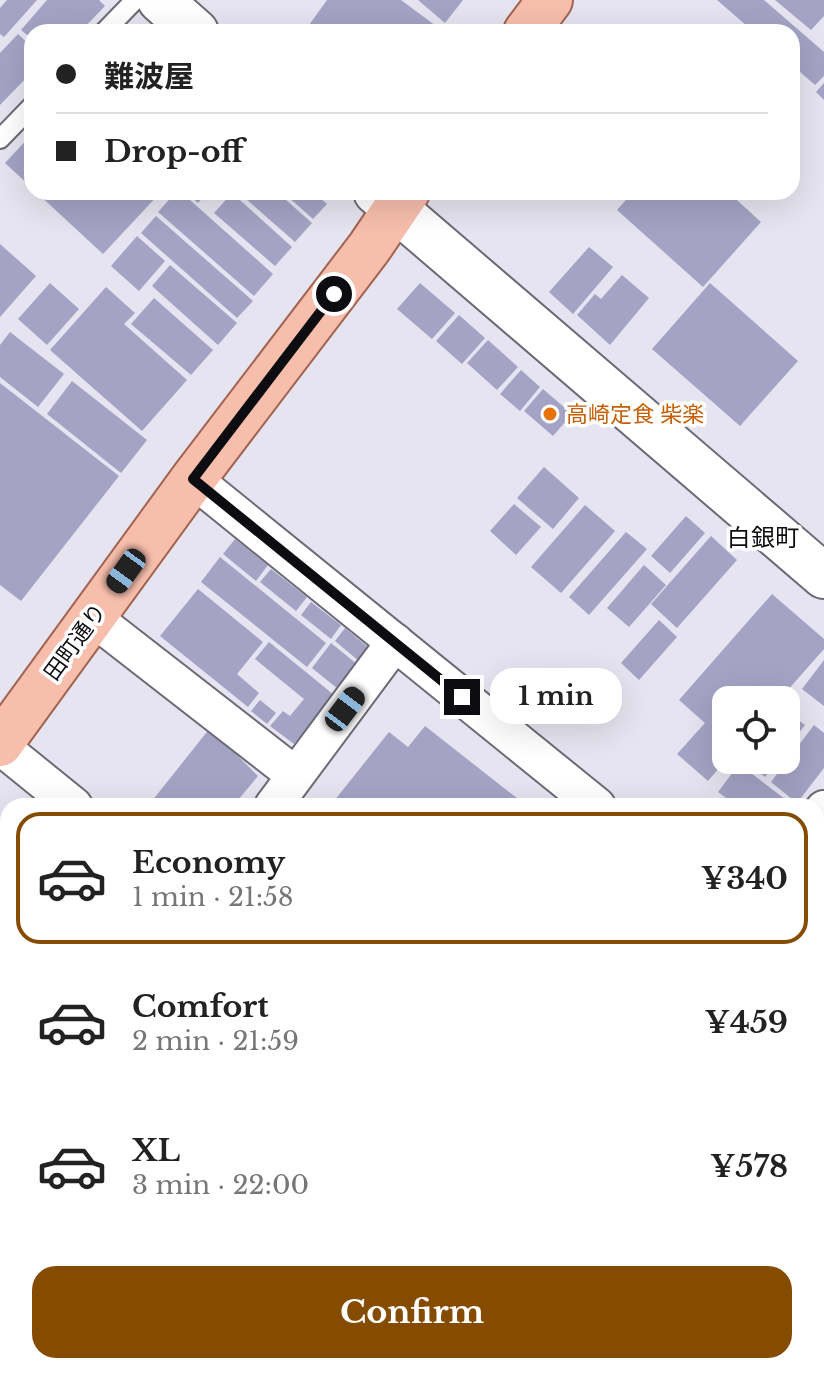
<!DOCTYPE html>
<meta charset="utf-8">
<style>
:root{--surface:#fff;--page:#f2f2f2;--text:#222;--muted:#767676;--line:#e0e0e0;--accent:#854c00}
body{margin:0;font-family:"Libre Baskerville","Noto Sans JP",serif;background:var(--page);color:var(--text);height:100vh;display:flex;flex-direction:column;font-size:30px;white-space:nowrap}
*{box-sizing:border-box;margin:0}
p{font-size:26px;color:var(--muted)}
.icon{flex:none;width:44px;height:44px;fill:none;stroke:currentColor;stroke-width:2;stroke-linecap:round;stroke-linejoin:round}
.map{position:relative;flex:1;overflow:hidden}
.side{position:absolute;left:0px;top:798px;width:824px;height:576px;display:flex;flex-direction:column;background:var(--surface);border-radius:24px 24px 0 0;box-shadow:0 8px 32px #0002}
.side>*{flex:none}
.hud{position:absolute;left:24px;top:24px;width:776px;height:176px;border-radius:24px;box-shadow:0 8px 32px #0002;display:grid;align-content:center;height:176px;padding:0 32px;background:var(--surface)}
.controls{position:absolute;left:712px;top:686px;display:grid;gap:16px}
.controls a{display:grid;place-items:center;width:88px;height:88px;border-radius:16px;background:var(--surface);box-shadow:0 8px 32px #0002;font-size:40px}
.end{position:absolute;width:36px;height:36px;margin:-18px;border:10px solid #0d0c10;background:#fff;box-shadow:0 0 0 4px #fff}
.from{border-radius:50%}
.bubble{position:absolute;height:56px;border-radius:24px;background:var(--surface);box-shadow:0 8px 32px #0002;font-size:26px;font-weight:700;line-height:56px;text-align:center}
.car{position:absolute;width:24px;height:48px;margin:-24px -12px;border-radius:10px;box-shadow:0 0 6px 2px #0007;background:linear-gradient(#222 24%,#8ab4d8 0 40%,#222 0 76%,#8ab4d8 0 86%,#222 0)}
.hud b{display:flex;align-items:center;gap:28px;height:76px;font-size:30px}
.hud b+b{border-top:2px solid var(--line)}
.hud i{width:20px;height:20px;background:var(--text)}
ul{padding:14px 0 0;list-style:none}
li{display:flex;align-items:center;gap:24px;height:132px;margin:0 16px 12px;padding:0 16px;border:4px solid transparent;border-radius:24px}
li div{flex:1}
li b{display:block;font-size:30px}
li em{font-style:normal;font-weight:700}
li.on{border-color:var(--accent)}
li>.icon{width:72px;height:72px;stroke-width:1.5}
.action{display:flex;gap:16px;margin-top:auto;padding:16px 32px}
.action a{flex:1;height:92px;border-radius:24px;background:var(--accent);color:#fff;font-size:32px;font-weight:700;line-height:92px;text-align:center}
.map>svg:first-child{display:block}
.building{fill:#a4a3c5}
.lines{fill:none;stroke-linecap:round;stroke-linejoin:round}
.service-casing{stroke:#6b6a75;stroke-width:22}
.minor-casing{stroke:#6b6a75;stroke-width:40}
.tertiary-casing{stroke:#6b6a75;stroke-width:48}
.primary-casing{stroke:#a16451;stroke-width:48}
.service{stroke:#fff;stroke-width:18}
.minor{stroke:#fff;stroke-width:36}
.tertiary{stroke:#fff;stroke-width:44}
.primary{stroke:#f7beac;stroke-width:44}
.route{stroke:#0d0c10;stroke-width:10}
.food-dot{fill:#e8710a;stroke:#fff;stroke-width:3}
.labels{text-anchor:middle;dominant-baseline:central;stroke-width:7;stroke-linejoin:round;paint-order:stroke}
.food-label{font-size:22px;fill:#c56008;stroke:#fff;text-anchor:start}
.street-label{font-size:22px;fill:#0d0c10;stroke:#fff}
.neighbourhood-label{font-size:24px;fill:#0d0c10;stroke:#fff}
</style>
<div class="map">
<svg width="824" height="1374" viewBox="0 0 824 1374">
<rect width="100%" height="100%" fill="#e5e4f0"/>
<g class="building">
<path d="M7 0H37L4 37 0 34V8Z"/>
<path d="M47 0H99L105 6 80 32H32V39L21 30Z"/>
<path d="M327 0H401L444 32H304Z"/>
<path d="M418 0H463L445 23Z"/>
<path d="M717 0H764L824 52V76L815 85 792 65V32H754Z"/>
<path d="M775 0H824V16L811 30Z"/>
<path d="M18 34 32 47V72L0 105V53Z"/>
<path d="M824 83V100L816 92Z"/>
<path d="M32 134V188L5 163Z"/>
<path d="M36 192H161L103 254Z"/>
<path d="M176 192H181L273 274 254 296 158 212Z"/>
<path d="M186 192H208L198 203Z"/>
<path d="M238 192H277L312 223 295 242Z"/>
<path d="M289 192H313L327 204 313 219 286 195Z"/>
<path d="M633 192H728L761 222 703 287 617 210Z"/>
<path d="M232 193 292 247 275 266 214 213Z"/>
<path d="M156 216 253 301 237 318 141 233Z"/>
<path d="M137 236 165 261 139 291 111 266Z"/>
<path d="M0 244 36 276 0 317Z"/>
<path d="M589 247 613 267 573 314 549 292Z"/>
<path d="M170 265 237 323 218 345 152 286Z"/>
<path d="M622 275 649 298 610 345 577 315 595 294 601 299Z"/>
<path d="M50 283 79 309 47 345 18 319Z"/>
<path d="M420 283 455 313 432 339 397 309Z"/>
<path d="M710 283 798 361 740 426 652 349Z"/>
<path d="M106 287 135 313 124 324 187 380 142 431 50 350Z"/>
<path d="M154 298 213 350 191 375 131 324Z"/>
<path d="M459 315 485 338 462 364 436 341Z"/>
<path d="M10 332 64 374 38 407 0 377V345Z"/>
<path d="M488 340 518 367 497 390 467 363Z"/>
<path d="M521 370 540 387 520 411 500 394Z"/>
<path d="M72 381 147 440 121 473 47 414Z"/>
<path d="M0 383 119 476 21 601 0 585Z"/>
<path d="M543 389 572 414 553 436 524 411Z"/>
<path d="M544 467 579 498 553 529 517 498Z"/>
<path d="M514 504 541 527 516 555 490 531Z"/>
<path d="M585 505 615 531 561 593 531 567Z"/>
<path d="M686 516 705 533 670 573 651 556Z"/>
<path d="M626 532 647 549 589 615 569 597Z"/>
<path d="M711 536 737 560 677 628 651 604Z"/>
<path d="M235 539 268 565 256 581 223 554Z"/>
<path d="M220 557 326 643 307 667 201 582Z"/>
<path d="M644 565 666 585 629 627 607 608Z"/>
<path d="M271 569 307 597 296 611 260 582Z"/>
<path d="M198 589 263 642 237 674 259 693 248 707 160 636Z"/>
<path d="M772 594 824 639V649L779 700H726V760L708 781 677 754 705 723 679 700Z"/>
<path d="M311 602 341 625 331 639 301 615Z"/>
<path d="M659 620 677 637 639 680 621 663Z"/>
<path d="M345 628 370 649 360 662 335 641Z"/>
<path d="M269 642 334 695 294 744 270 726 283 711 290 716 304 699 255 659Z"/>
<path d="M331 643 358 665 338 689 312 668Z"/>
<path d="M824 660V706L802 689Z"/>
<path d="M260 700 276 713 267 724 251 711Z"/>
<path d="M786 711 805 725 786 750Z"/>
<path d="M814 725 824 733V768L797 803 771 782Z"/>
<path d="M425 726 527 806H330L389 732 408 747Z"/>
<path d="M210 728 258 776 233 806H148Z"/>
<path d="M742 760H778L765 777Z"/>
<path d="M739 764 794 806H737L718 792Z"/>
<path d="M824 852V892L816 885V861Z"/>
<path d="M816 895 824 902V911L816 921Z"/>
<path d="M0 915 8 922V953L0 947Z"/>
<path d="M824 926V953L816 946V935Z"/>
<path d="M0 956 8 962V1051L0 1044Z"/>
<path d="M816 1015 824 1021V1029L816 1040Z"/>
<path d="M0 1053 8 1059V1091L0 1084Z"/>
<path d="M816 1076 824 1082V1123L816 1134Z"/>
<path d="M816 1168 824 1175V1190L816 1199Z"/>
<path d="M824 1204V1229L816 1222V1213Z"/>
<path d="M8 1233V1261L0 1272V1243Z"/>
<path d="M816 1254 824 1262V1294L816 1301Z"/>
<path d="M8 1273V1318L0 1312V1284Z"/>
<path d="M824 1305V1333L816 1324V1312Z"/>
<path d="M8 1329V1366H34L27 1374H4L0 1371V1338Z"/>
<path d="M65 1366H165L175 1374H58Z"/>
<path d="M445 1366H505L515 1374H439Z"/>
<path d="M714 1366H747L755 1374H714L710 1370Z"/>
</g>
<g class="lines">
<defs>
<g id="service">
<path d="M104 32 135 0"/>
<path d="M0 139 32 106"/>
<path d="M816 1059 824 1047"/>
<path d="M816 1151 824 1158"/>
</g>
<g id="minor">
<path d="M193 479 597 806"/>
<path d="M92 617 295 775"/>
<path d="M0 746 74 806"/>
<path d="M273 806 395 642"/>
<path d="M816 819 824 809"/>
<path d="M816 983 824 990"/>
<path d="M406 1374 411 1366"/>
<path d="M812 1374 824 1363"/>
</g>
<g id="tertiary">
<path d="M160 0 196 32"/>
<path d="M376 192 824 576"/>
<path d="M0 1160 8 1167"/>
<path d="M244 1366 254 1374"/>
</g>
<g id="primary">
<path d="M526 32 550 0"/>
<path d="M0 744 193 479 369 248 407 192"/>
</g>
</defs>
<use href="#service" class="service-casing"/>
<use href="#minor" class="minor-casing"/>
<use href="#tertiary" class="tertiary-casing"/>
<use href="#primary" class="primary-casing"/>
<use href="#service" class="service"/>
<use href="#minor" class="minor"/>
<use href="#tertiary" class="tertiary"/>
<use href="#primary" class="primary"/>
</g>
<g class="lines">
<path class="route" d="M334 294 193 479 462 697"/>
</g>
<circle class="food-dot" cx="550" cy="414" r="8"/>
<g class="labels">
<g class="food-label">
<text x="566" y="414">高崎定食 柴楽</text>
</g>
<g class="street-label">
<text transform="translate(75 642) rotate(-54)">田町通り</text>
</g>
<g class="neighbourhood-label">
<text x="763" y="537">白銀町</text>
</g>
</g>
</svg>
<div class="controls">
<a><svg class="icon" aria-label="locate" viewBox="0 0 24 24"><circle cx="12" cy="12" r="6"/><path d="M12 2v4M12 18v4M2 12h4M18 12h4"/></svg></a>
</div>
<i class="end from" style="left:334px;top:294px"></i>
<i class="end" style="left:462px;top:697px"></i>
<div class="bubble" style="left:490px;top:668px;width:132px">1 min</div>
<i class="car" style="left:126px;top:571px;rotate:216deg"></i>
<i class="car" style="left:345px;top:709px;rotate:37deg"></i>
<div class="hud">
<b><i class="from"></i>難波屋</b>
<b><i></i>Drop-off</b>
</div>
<section class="side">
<ul>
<li class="on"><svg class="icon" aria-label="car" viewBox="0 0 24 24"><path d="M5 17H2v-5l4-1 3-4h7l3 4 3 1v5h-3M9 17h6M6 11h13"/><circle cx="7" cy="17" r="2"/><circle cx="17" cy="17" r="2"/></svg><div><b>Economy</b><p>1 min · 21:58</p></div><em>¥340</em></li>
<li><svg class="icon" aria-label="car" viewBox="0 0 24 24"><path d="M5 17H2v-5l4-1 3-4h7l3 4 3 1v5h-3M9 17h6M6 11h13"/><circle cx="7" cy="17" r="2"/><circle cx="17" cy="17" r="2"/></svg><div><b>Comfort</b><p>2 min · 21:59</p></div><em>¥459</em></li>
<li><svg class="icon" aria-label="car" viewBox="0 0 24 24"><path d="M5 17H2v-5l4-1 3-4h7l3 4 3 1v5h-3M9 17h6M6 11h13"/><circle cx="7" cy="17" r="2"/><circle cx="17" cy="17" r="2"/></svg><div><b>XL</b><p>3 min · 22:00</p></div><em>¥578</em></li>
</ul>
<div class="action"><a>Confirm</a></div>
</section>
</div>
